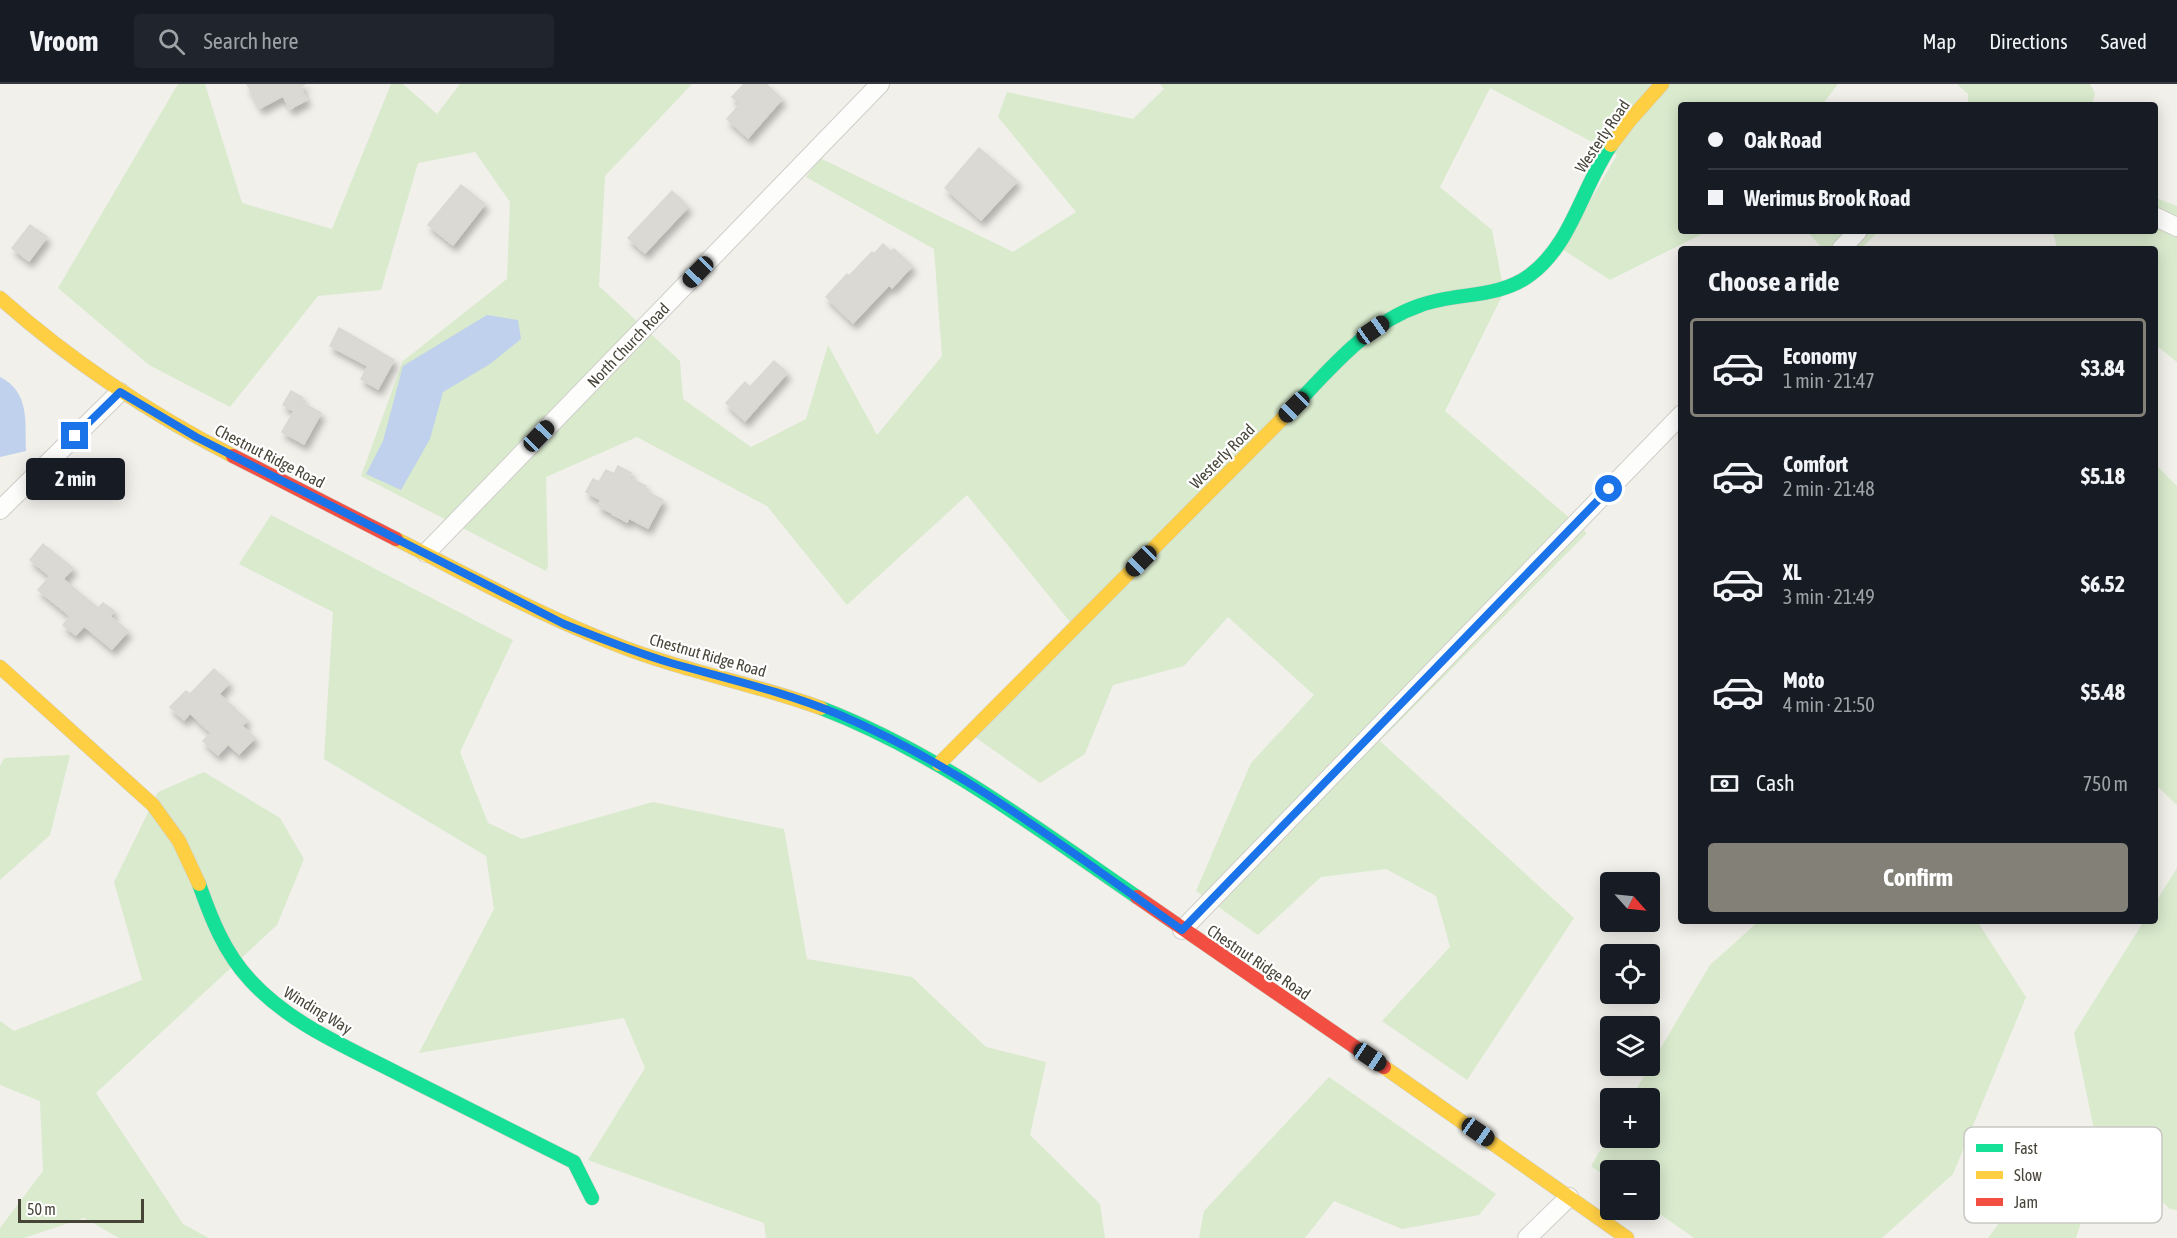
<!DOCTYPE html>
<meta charset="utf-8">
<style>
:root{--surface:#171b24;--page:#20242c;--text:#f1f3f6;--muted:#9ea1a6;--line:#363941;--accent:#828077}
body{margin:0;font-family:"Asap Condensed",sans-serif;background:var(--page);color:var(--text);height:100vh;display:flex;flex-direction:column;font-size:22px;white-space:nowrap}
*{box-sizing:border-box;margin:0}
p{font-size:20px;color:var(--muted)}
.icon{flex:none;width:33px;height:33px;fill:none;stroke:currentColor;stroke-width:2;stroke-linecap:round;stroke-linejoin:round}
.map{position:relative;flex:1;overflow:hidden}
.side{position:absolute;left:1678px;top:162px;width:480px;height:678px;display:flex;flex-direction:column;background:var(--surface);border-radius:6px;box-shadow:0 3px 15px #0003}
.side>*{flex:none}
.banner{position:absolute;left:1678px;top:18px;width:480px;height:132px;border-radius:6px;box-shadow:0 3px 15px #0003;display:grid;align-content:center;height:132px;padding:0 30px;background:var(--surface)}
.needle{width:39px;rotate:117deg}
.tools{position:absolute;left:1600px;top:788px;display:grid;gap:12px}
.tools a{display:grid;place-items:center;width:60px;height:60px;border-radius:6px;background:var(--surface);box-shadow:0 3px 15px #0003;font-size:30px}
.scale{position:absolute;left:18px;bottom:15px;width:126px;box-sizing:border-box;padding-left:6px;border:3px solid #474438;border-top:0;font-size:16px;line-height:21px;white-space:nowrap;color:#474438;-webkit-text-stroke:4px #fff;paint-order:stroke}
.end{position:absolute;width:27px;height:27px;margin:-14px;border:8px solid #1a73e8;background:#fff;box-shadow:0 0 0 3px #fff}
.from{border-radius:50%}
.bubble{position:absolute;height:42px;border-radius:6px;background:var(--surface);box-shadow:0 3px 15px #0003;font-size:20px;font-weight:700;line-height:42px;text-align:center}
.car{position:absolute;width:18px;height:36px;margin:-18px -9px;border-radius:8px;box-shadow:0 0 4px 2px #0007;background:linear-gradient(#222 24%,#8ab4d8 0 40%,#222 0 76%,#8ab4d8 0 86%,#222 0)}
.banner b{display:flex;align-items:center;gap:21px;height:57px;font-size:22px}
.banner b+b{border-top:2px solid var(--line)}
.banner i{width:15px;height:15px;background:var(--text)}
ul{padding:0;list-style:none}
li{display:flex;align-items:center;gap:18px;height:99px;margin:0 12px 9px;padding:0 18px;border:3px solid transparent;border-radius:6px}
li div{flex:1}
li b{display:block;font-size:22px}
li em{font-style:normal;font-weight:700}
li.on{border-color:var(--accent)}
li>.icon{width:54px;height:54px;stroke-width:1.5}
h2{padding:0 30px;font-size:27px;line-height:72px}
.pay{display:flex;align-items:center;gap:15px;height:66px;padding:0 30px;font-size:22px}
.pay p{margin-inline-start:auto}
.primary-button{display:flex;gap:12px;margin-top:auto;padding:12px 30px}
.primary-button a{flex:1;height:69px;border-radius:6px;background:var(--accent);color:#fff;font-size:24px;font-weight:700;line-height:69px;text-align:center}
header{display:flex;align-items:center;gap:36px;box-sizing:border-box;height:84px;padding:0 30px;background:var(--surface);border-bottom:2px solid var(--line)}
header strong{font-size:28px}
nav{display:flex;gap:33px;margin-inline-start:auto;font-size:21px}
.search{width:420px;height:54px;background:var(--page);display:flex;align-items:center;gap:15px;box-sizing:border-box;padding:0 21px;border-radius:6px;color:var(--muted);font-size:22px}
.map>svg:first-child{display:block}
.green{fill:#d9eacd}
.water{fill:#bfd1ec}
.building{fill:#dbd9d4;stroke:#d9d8d1;stroke-width:1.5;filter:url(#shadow)}
.lines{fill:none;stroke-linecap:round;stroke-linejoin:round}
.street-casing{stroke:#cfcec9;stroke-width:20}
.fast-casing{stroke:#d0cec3;stroke-width:15}
.slow-casing{stroke:#d0cec3;stroke-width:15}
.jam-casing{stroke:#d0cec3;stroke-width:15}
.street{stroke:#fdfdfc;stroke-width:18}
.fast{stroke:#16e098;stroke-width:14}
.slow{stroke:#ffcf43;stroke-width:14}
.jam{stroke:#f24e42;stroke-width:14}
.route{stroke:#1a73e8;stroke-width:8}
.labels{text-anchor:middle;dominant-baseline:central;stroke-width:4.5;stroke-linejoin:round;paint-order:stroke}
.street-label{font-size:16px;fill:#474438;stroke:#fff}
.key{fill:#fff;stroke:#c8c7c3;stroke-width:1.5}
.key-label{font-size:16px;fill:#474438}
</style>
<header>
<strong>Vroom</strong>
<div class="search"><svg class="icon" aria-label="search" viewBox="0 0 24 24"><circle cx="10" cy="10" r="6"/><path d="M15 15l6 6"/></svg>Search here</div>
<nav><a>Map</a><a>Directions</a><a>Saved</a></nav>
</header>
<div class="map">
<svg width="2177" height="1154" viewBox="0 0 2177 1154">
<defs>
<filter id="shadow"><feDropShadow dx="3.5" dy="6" stdDeviation="3" flood-color="#0004"/></filter>
</defs>
<rect width="100%" height="100%" fill="#f1f0eb"/>
<g class="green">
<path d="M178 0H205L242 119 332 145 391 0H403L437 30 460 0H692L605 92 599 202 680 277 683 315 751 363 806 335 828 261 877 351 942 272 934 165 806 93 820 74 1013 168 1076 128 998 33 1007 8 1133 35 1164 5 1160 0H1838L1822 21H1682V147H1708L1610 196 1562 165 1617 71 1490 4 1440 103 1492 146 1504 208 1445 327 1587 449 1380 657 1574 834 1467 996 1382 937 1450 863 1436 812 1386 785 1321 793 1258 851 1196 807 1251 679 1314 611 1228 533 1184 582 1113 601 1085 670 1040 699 975 653 1075 544 967 411 847 521 767 422 637 353 546 393 548 482 546 487 361 392 403 277 507 195 510 118 475 68 418 79 381 206 318 212 230 323 149 281 58 204Z"/>
<path d="M1957 0H2090L2095 9 2092 21H1968V10Z"/>
<path d="M2156 114 2177 122V278L2156 261V165H2057L2053 147H2156Z"/>
<path d="M1807 147H1878L1861 165H1823Z"/>
<path d="M2156 381 2177 402V721L2156 701Z"/>
<path d="M271 431 513 556 460 668 488 739 522 755 653 718 784 745 807 875 912 893 986 963 1046 978 1030 1051 1100 1120 1105 1154H766L764 1139 588 1076 645 984 624 934 419 969 494 825 486 772 324 675 333 528 239 480Z"/>
<path d="M70 671 50 751 0 796V682L4 674Z"/>
<path d="M204 688 280 734 304 775 277 841 96 1009 183 1140 209 1154H119L84 1134 24 1154H0V1144L43 1087 40 1017 0 1001V937L14 947 142 896 114 798 158 708Z"/>
<path d="M2177 784V1126L2170 1125 2096 1055 2074 949 2144 837H2156V818Z"/>
<path d="M1759 837H1977L2026 913 1953 1090 1882 1154H1694L1650 1123V1086H1611V1096L1591 1082 1611 1048V1053H1650V1014H1631L1710 881Z"/>
<path d="M1329 993 1496 1110 1479 1131 1402 1145 1334 1117 1305 1154H1199L1204 1127Z"/>
<path d="M2013 1120 2083 1132 2076 1154H1988Z"/>
</g>
<g class="water">
<path d="M487 231 518 236 521 255 490 280 443 308 430 355 401 406 366 390 383 357 403 282Z"/>
<path d="M0 293C30 308 25 338 26 367L0 373Z"/>
</g>
<g class="building">
<path d="M247 0H305L300 3 307 16 290 25 283 12 260 24Z"/>
<path d="M744 0H766L782 15 748 54 727 35 740 20 732 13Z"/>
<path d="M979 64 1017 97 981 136 945 104Z"/>
<path d="M461 101 485 120 453 161 428 141Z"/>
<path d="M672 107 688 123 645 169 628 154Z"/>
<path d="M30 141 47 153 29 177 12 164Z"/>
<path d="M883 160 891 168 894 165 912 182 892 204 889 201 853 239 826 213 847 190 849 192 872 168 874 170Z"/>
<path d="M339 244 394 276 378 305 361 295 368 282 330 262Z"/>
<path d="M774 277 787 289 745 337 726 319 745 298 750 303Z"/>
<path d="M291 307 303 314 301 318 321 329 304 360 282 348 294 327 283 321Z"/>
<path d="M618 382 631 389 629 394 646 402 644 406 663 416 648 444 629 434 627 438 612 430V429L598 422 601 416 586 408 593 395 599 398 606 386 614 390Z"/>
<path d="M43 460 73 484 63 495 98 524 103 519 114 527 110 532 128 547 112 565 84 542 76 551 63 541 70 532 38 506 50 492 30 476Z"/>
<path d="M214 585 229 599 219 610 247 636 242 642 255 654 239 670 228 660 218 671 203 657 211 649 190 629 184 636 170 623 186 607 190 610Z"/>
</g>
<g class="lines">
<defs>
<g id="street">
<path d="M2156 133 2177 143"/>
<path d="M1841 165 1858 147"/>
<path d="M0 426 120 308"/>
<path d="M426 469 880 0"/>
<path d="M1182 846 1682 330"/>
<path d="M1527 1154 1569 1113"/>
</g>
<g id="fast">
<path d="M1285 332C1325 291 1364 240 1421 221 1456 208 1498 215 1530 191 1572 160 1582 103 1611 61"/>
<path d="M821 624C936 668 1035 743 1137 813"/>
<path d="M199 800C211 834 224 868 250 896 290 940 347 963 399 990 457 1019 516 1049 574 1078L592 1114"/>
</g>
<g id="slow">
<path d="M1611 61 1630 36 1662 0"/>
<path d="M0 214C71 277 149 329 233 372"/>
<path d="M396 455C468 491 539 531 615 560 682 587 753 599 821 624"/>
<path d="M0 583 153 721 179 757 199 800"/>
<path d="M939 680 1285 332"/>
<path d="M1384 983 1627 1154"/>
</g>
<g id="jam">
<path d="M233 372 396 455"/>
<path d="M1137 813 1384 983"/>
</g>
</defs>
<use href="#street" class="street-casing"/>
<use href="#fast" class="fast-casing"/>
<use href="#slow" class="slow-casing"/>
<use href="#jam" class="jam-casing"/>
<use href="#street" class="street"/>
<use href="#fast" class="fast"/>
<use href="#slow" class="slow"/>
<use href="#jam" class="jam"/>
</g>
<g class="lines">
<path class="route" d="M75 352 120 308 196 353 564 540C599 554 634 568 671 579 728 595 785 608 840 631 964 684 1072 769 1182 846L1609 405"/>
</g>
<g class="labels">
<g class="street-label">
<text transform="translate(1602 52) rotate(-56)">Westerly Road</text>
<text transform="translate(628 261) rotate(-46)">North Church Road</text>
<text transform="translate(270 372) rotate(27)">Chestnut Ridge Road</text>
<text transform="translate(1222 372) rotate(-45)">Westerly Road</text>
<text transform="translate(708 571) rotate(16)">Chestnut Ridge Road</text>
<text transform="translate(1259 878) rotate(34)">Chestnut Ridge Road</text>
<text transform="translate(318 926) rotate(31)">Winding Way</text>
</g>
</g>
<rect x="1964" y="1043" width="198" height="96" rx="9" class="key"/>
<rect x="1976" y="1060" width="27" height="8" fill="#16e098"/>
<rect x="1976" y="1087" width="27" height="8" fill="#ffcf43"/>
<rect x="1976" y="1114" width="27" height="8" fill="#f24e42"/>
<g class="key-label">
<text x="2014" y="1070">Fast</text>
<text x="2014" y="1097">Slow</text>
<text x="2014" y="1124">Jam</text>
</g>
</svg>
<div class="tools">
<a><svg class="needle" viewBox="-14 -14 28 28"><path d="M0-13l5 13h-10z" fill="#e53935"/><path d="M0 13l5-13h-10z" fill="#9ea1a6"/></svg></a>
<a><svg class="icon" aria-label="locate" viewBox="0 0 24 24"><circle cx="12" cy="12" r="6"/><path d="M12 2v4M12 18v4M2 12h4M18 12h4"/></svg></a>
<a><svg class="icon" aria-label="layers" viewBox="0 0 24 24"><path d="M12 4l9 5-9 5-9-5zM3 14l9 5 9-5"/></svg></a>
<a>+</a>
<a>−</a>
</div>
<div class="scale">50 m</div>
<i class="end from" style="left:1609px;top:405px"></i>
<i class="end" style="left:75px;top:352px"></i>
<div class="bubble" style="left:26px;top:374px;width:99px">2 min</div>
<i class="car" style="left:698px;top:188px;rotate:224deg"></i>
<i class="car" style="left:1373px;top:246px;rotate:55deg"></i>
<i class="car" style="left:1294px;top:323px;rotate:225deg"></i>
<i class="car" style="left:539px;top:352px;rotate:44deg"></i>
<i class="car" style="left:1141px;top:477px;rotate:225deg"></i>
<i class="car" style="left:1370px;top:973px;rotate:124deg"></i>
<i class="car" style="left:1478px;top:1048px;rotate:125deg"></i>
<div class="banner">
<b><i class="from"></i>Oak Road</b>
<b><i></i>Werimus Brook Road</b>
</div>
<section class="side">
<h2>Choose a ride</h2>
<ul>
<li class="on"><svg class="icon" aria-label="car" viewBox="0 0 24 24"><path d="M5 17H2v-5l4-1 3-4h7l3 4 3 1v5h-3M9 17h6M6 11h13"/><circle cx="7" cy="17" r="2"/><circle cx="17" cy="17" r="2"/></svg><div><b>Economy</b><p>1 min · 21:47</p></div><em>$3.84</em></li>
<li><svg class="icon" aria-label="car" viewBox="0 0 24 24"><path d="M5 17H2v-5l4-1 3-4h7l3 4 3 1v5h-3M9 17h6M6 11h13"/><circle cx="7" cy="17" r="2"/><circle cx="17" cy="17" r="2"/></svg><div><b>Comfort</b><p>2 min · 21:48</p></div><em>$5.18</em></li>
<li><svg class="icon" aria-label="car" viewBox="0 0 24 24"><path d="M5 17H2v-5l4-1 3-4h7l3 4 3 1v5h-3M9 17h6M6 11h13"/><circle cx="7" cy="17" r="2"/><circle cx="17" cy="17" r="2"/></svg><div><b>XL</b><p>3 min · 21:49</p></div><em>$6.52</em></li>
<li><svg class="icon" aria-label="car" viewBox="0 0 24 24"><path d="M5 17H2v-5l4-1 3-4h7l3 4 3 1v5h-3M9 17h6M6 11h13"/><circle cx="7" cy="17" r="2"/><circle cx="17" cy="17" r="2"/></svg><div><b>Moto</b><p>4 min · 21:50</p></div><em>$5.48</em></li>
</ul>
<div class="pay"><svg class="icon" aria-label="cash" viewBox="0 0 24 24"><path d="M3 7h18v10H3z"/><circle cx="12" cy="12" r="2"/></svg>Cash<p>750 m</p></div>
<div class="primary-button"><a>Confirm</a></div>
</section>
</div>
